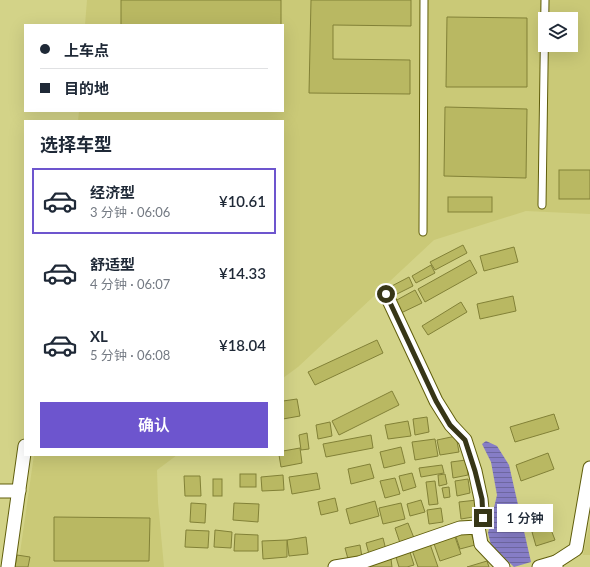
<!DOCTYPE html>
<html lang="zh">
<meta charset="utf-8">
<style>
:root{--surface:#fff;--page:#f2f2f3;--text:#1f2937;--muted:#747a83;--line:#e0e1e3;--accent:#6d55ce}
body{margin:0;font-family:Lato,"Noto Sans SC",sans-serif;background:var(--page);color:var(--text);height:100vh;display:flex;flex-direction:column;font-size:15px;white-space:nowrap}
*{box-sizing:border-box;margin:0}
p{font-size:13px;color:var(--muted)}
.icon{flex:none;width:22px;height:22px;fill:none;stroke:currentColor;stroke-width:2;stroke-linecap:round;stroke-linejoin:round}
.map{position:relative;flex:1;overflow:hidden}
.sheet{position:absolute;left:24px;top:120px;width:260px;height:336px;display:flex;flex-direction:column;background:var(--surface);border-radius:0px;box-shadow:0 4px 16px #0002}
.sheet>*{flex:none}
.guide{position:absolute;left:24px;top:24px;width:260px;height:88px;border-radius:0px;box-shadow:0 4px 16px #0002;display:grid;align-content:center;height:88px;padding:0 16px;background:var(--surface)}
.controls{position:absolute;left:538px;top:12px;display:grid;gap:8px}
.controls a{display:grid;place-items:center;width:40px;height:40px;border-radius:0px;background:var(--surface);box-shadow:0 4px 16px #0002;font-size:20px}
.end{position:absolute;width:18px;height:18px;margin:-9px;border:5px solid #373617;background:#fff;box-shadow:0 0 0 2px #fff}
.from{border-radius:50%}
.bubble{position:absolute;height:28px;border-radius:0px;background:var(--surface);box-shadow:0 4px 16px #0002;font-size:13px;font-weight:600;line-height:28px;text-align:center}
.guide b{display:flex;align-items:center;gap:14px;height:38px;font-size:15px}
.guide b+b{border-top:1px solid var(--line)}
.guide i{width:10px;height:10px;background:var(--text)}
ul{padding:0;list-style:none}
li{display:flex;align-items:center;gap:12px;height:66px;margin:0 8px 6px;padding:0 8px;border:2px solid transparent;border-radius:0px}
li div{flex:1}
li b{display:block;font-size:15px}
li em{font-style:normal;font-weight:600}
li.selected{border-color:var(--accent)}
li>.icon{width:36px;height:36px;stroke-width:1.5}
h2{padding:0 16px;font-size:18px;line-height:48px}
.primary-button{display:flex;gap:8px;margin-top:auto;padding:8px 16px}
.primary-button a{flex:1;height:46px;border-radius:0px;background:var(--accent);color:#fff;font-size:16px;font-weight:600;line-height:46px;text-align:center}
.map>svg:first-child{display:block}
.built{fill:#cac977;fill-rule:evenodd}
.water{fill:url(#water-rules)}
.building{fill:#b9b862;stroke:#828137}
.lines{fill:none;stroke-linecap:round;stroke-linejoin:round}
.lane-casing{stroke:#605e0c;stroke-width:9}
.street-casing{stroke:#605e0c;stroke-width:15}
.lane{stroke:#fff;stroke-width:7}
.street{stroke:#fff;stroke-width:13}
.route{stroke:#373617;stroke-width:5}
</style>
<div class="map">
<svg width="590" height="567" viewBox="0 0 590 567">
<defs>
<pattern id="water-rules" width="6" height="5" patternUnits="userSpaceOnUse"><rect width="6" height="5" fill="#867dc6"/><path d="M0 2.5h6" fill="none" stroke="#6e67a0"/></pattern>
</defs>
<rect width="100%" height="100%" fill="#d3d388"/>
<g class="built">
<path d="M87 0H590V214L526 211 434 240 298 367 283 378V121H78L79 111H283V25H85ZM545 19H571V45H545Z"/>
<path d="M34 455H177L157 470 158 502 164 567H18Z"/>
<path d="M590 522V555H583Z"/>
</g>
<path class="water" d="M486 441 497 446 509 465 531 562 514 567 491 545 488 533 497 495 491 462 482 444Z"/>
<g class="building">
<rect x="121" y="0" width="160" height="25"/>
<path d="M311 0H411V26L333 25V59L410 60V94L309 93Z"/>
<path d="M447 17 527 18V87H446Z"/>
<path d="M445 107 527 109 526 178 444 176Z"/>
<rect x="559" y="170" width="31" height="29"/>
<rect x="448" y="197" width="44" height="15"/>
<path d="M463 245 467 253 435 270 430 262Z"/>
<path d="M514 247 518 262 484 271 480 256Z"/>
<path d="M470 260 477 273 425 302 418 289Z"/>
<path d="M431 265 435 273 416 283 412 276Z"/>
<path d="M409 277 413 286 393 296 388 288Z"/>
<path d="M415 290 422 303 401 313 395 301Z"/>
<path d="M513 296 516 311 480 319 477 304Z"/>
<path d="M461 302 467 312 428 335 422 326Z"/>
<path d="M377 340 383 353 315 385 308 372Z"/>
<path d="M392 391 399 405 339 435 332 421Z"/>
<path d="M297 399 300 416 283 419V401Z"/>
<path d="M554 414 559 429 515 442 510 427Z"/>
<path d="M427 417 429 432 415 435 413 419Z"/>
<path d="M408 421 411 436 388 439 385 425Z"/>
<path d="M330 422 332 436 318 439 316 425Z"/>
<path d="M307 433 309 449 301 450 299 435Z"/>
<path d="M371 435 373 448 326 457 323 444Z"/>
<path d="M456 436 459 452 440 455 437 440Z"/>
<path d="M435 439 438 456 415 460 412 442Z"/>
<path d="M401 447 405 463 384 468 380 452Z"/>
<path d="M300 448 302 463 281 467 279 455H283V451Z"/>
<path d="M548 453 554 469 521 481 516 465Z"/>
<path d="M466 460 468 475 453 478 451 462Z"/>
<path d="M370 464 374 478 351 484 348 469Z"/>
<path d="M442 465 444 473 421 477 419 468Z"/>
<path d="M317 473 320 489 292 494 289 477Z"/>
<path d="M412 473 416 487 403 491 399 476Z"/>
<rect x="240" y="474" width="16" height="13"/>
<path d="M445 474 447 484 439 486 438 475Z"/>
<path d="M283 475 284 490 262 491 261 477Z"/>
<path d="M184 476H200L201 496H185Z"/>
<path d="M395 478 400 494 385 498 380 481Z"/>
<rect x="213" y="479" width="9" height="17"/>
<path d="M468 479 470 493 457 496 455 481Z"/>
<path d="M435 481 438 504 429 505 426 482Z"/>
<path d="M449 487 450 497 444 498 442 488Z"/>
<path d="M335 498 338 511 321 515 318 502Z"/>
<path d="M421 500 425 512 410 516 407 504Z"/>
<path d="M477 500 479 516 461 519 459 502Z"/>
<path d="M375 501 379 516 350 524 346 509Z"/>
<path d="M191 503 206 504 205 523 190 522Z"/>
<path d="M234 503 259 504 258 522 233 520Z"/>
<path d="M401 503 405 519 383 524 379 508Z"/>
<path d="M441 508 443 522 429 524 427 510Z"/>
<path d="M54 517 150 518 149 561H54Z"/>
<path d="M408 523 414 538 400 543 395 528Z"/>
<path d="M550 527 555 540 536 546 532 532Z"/>
<path d="M186 530 209 531 208 548 185 547Z"/>
<path d="M215 530 232 532 231 548 214 547Z"/>
<path d="M470 530 475 545 460 549 455 534Z"/>
<path d="M235 534 258 535V551H234Z"/>
<path d="M454 534 461 554 440 561 433 541Z"/>
<path d="M306 537 308 554 289 556 287 540Z"/>
<path d="M383 538 386 550 369 554 366 543Z"/>
<path d="M287 540V557L263 559 262 541Z"/>
<path d="M430 544 438 567H418L412 550Z"/>
<path d="M360 545 362 557 348 559 345 548Z"/>
<path d="M409 549 414 565 407 567H399L395 554Z"/>
<path d="M17 555 30 557 28 567H15Z"/>
<path d="M391 559 392 567H362V566Z"/>
<path d="M487 561 489 567H467Z"/>
</g>
<g class="lines">
<defs>
<g id="lane">
<path d="M542 205 545 0"/>
<path d="M423 232 424 0"/>
</g>
<g id="street">
<path d="M386 294 436 401 451 425 465 440 475 471 481 499 483 519 478 527"/>
<path d="M0 491H19"/>
<path d="M8 567 25 446"/>
<path d="M335 567 359 563 460 528 478 527 481 544 503 567"/>
<path d="M539 567 556 562"/>
<path d="M556 567V562L576 549 590 468"/>
</g>
</defs>
<use href="#lane" class="lane-casing"/>
<use href="#street" class="street-casing"/>
<use href="#lane" class="lane"/>
<use href="#street" class="street"/>
</g>
<g class="lines">
<path class="route" d="M386 294 436 401 450 425 465 440 475 471 482 499 483 518"/>
</g>
</svg>
<div class="controls">
<a><svg class="icon" aria-label="layers" viewBox="0 0 24 24"><path d="M12 4l9 5-9 5-9-5zM3 14l9 5 9-5"/></svg></a>
</div>
<i class="end from" style="left:386px;top:294px"></i>
<i class="end" style="left:483px;top:518px"></i>
<div class="bubble" style="left:497px;top:504px;width:56px">1 分钟</div>
<div class="guide">
<b><i class="from"></i>上车点</b>
<b><i></i>目的地</b>
</div>
<section class="sheet">
<h2>选择车型</h2>
<ul>
<li class="selected"><svg class="icon" aria-label="car" viewBox="0 0 24 24"><path d="M5 17H2v-5l4-1 3-4h7l3 4 3 1v5h-3M9 17h6M6 11h13"/><circle cx="7" cy="17" r="2"/><circle cx="17" cy="17" r="2"/></svg><div><b>经济型</b><p>3 分钟 · 06:06</p></div><em>¥10.61</em></li>
<li><svg class="icon" aria-label="car" viewBox="0 0 24 24"><path d="M5 17H2v-5l4-1 3-4h7l3 4 3 1v5h-3M9 17h6M6 11h13"/><circle cx="7" cy="17" r="2"/><circle cx="17" cy="17" r="2"/></svg><div><b>舒适型</b><p>4 分钟 · 06:07</p></div><em>¥14.33</em></li>
<li><svg class="icon" aria-label="car" viewBox="0 0 24 24"><path d="M5 17H2v-5l4-1 3-4h7l3 4 3 1v5h-3M9 17h6M6 11h13"/><circle cx="7" cy="17" r="2"/><circle cx="17" cy="17" r="2"/></svg><div><b>XL</b><p>5 分钟 · 06:08</p></div><em>¥18.04</em></li>
</ul>
<div class="primary-button"><a>确认</a></div>
</section>
</div>
